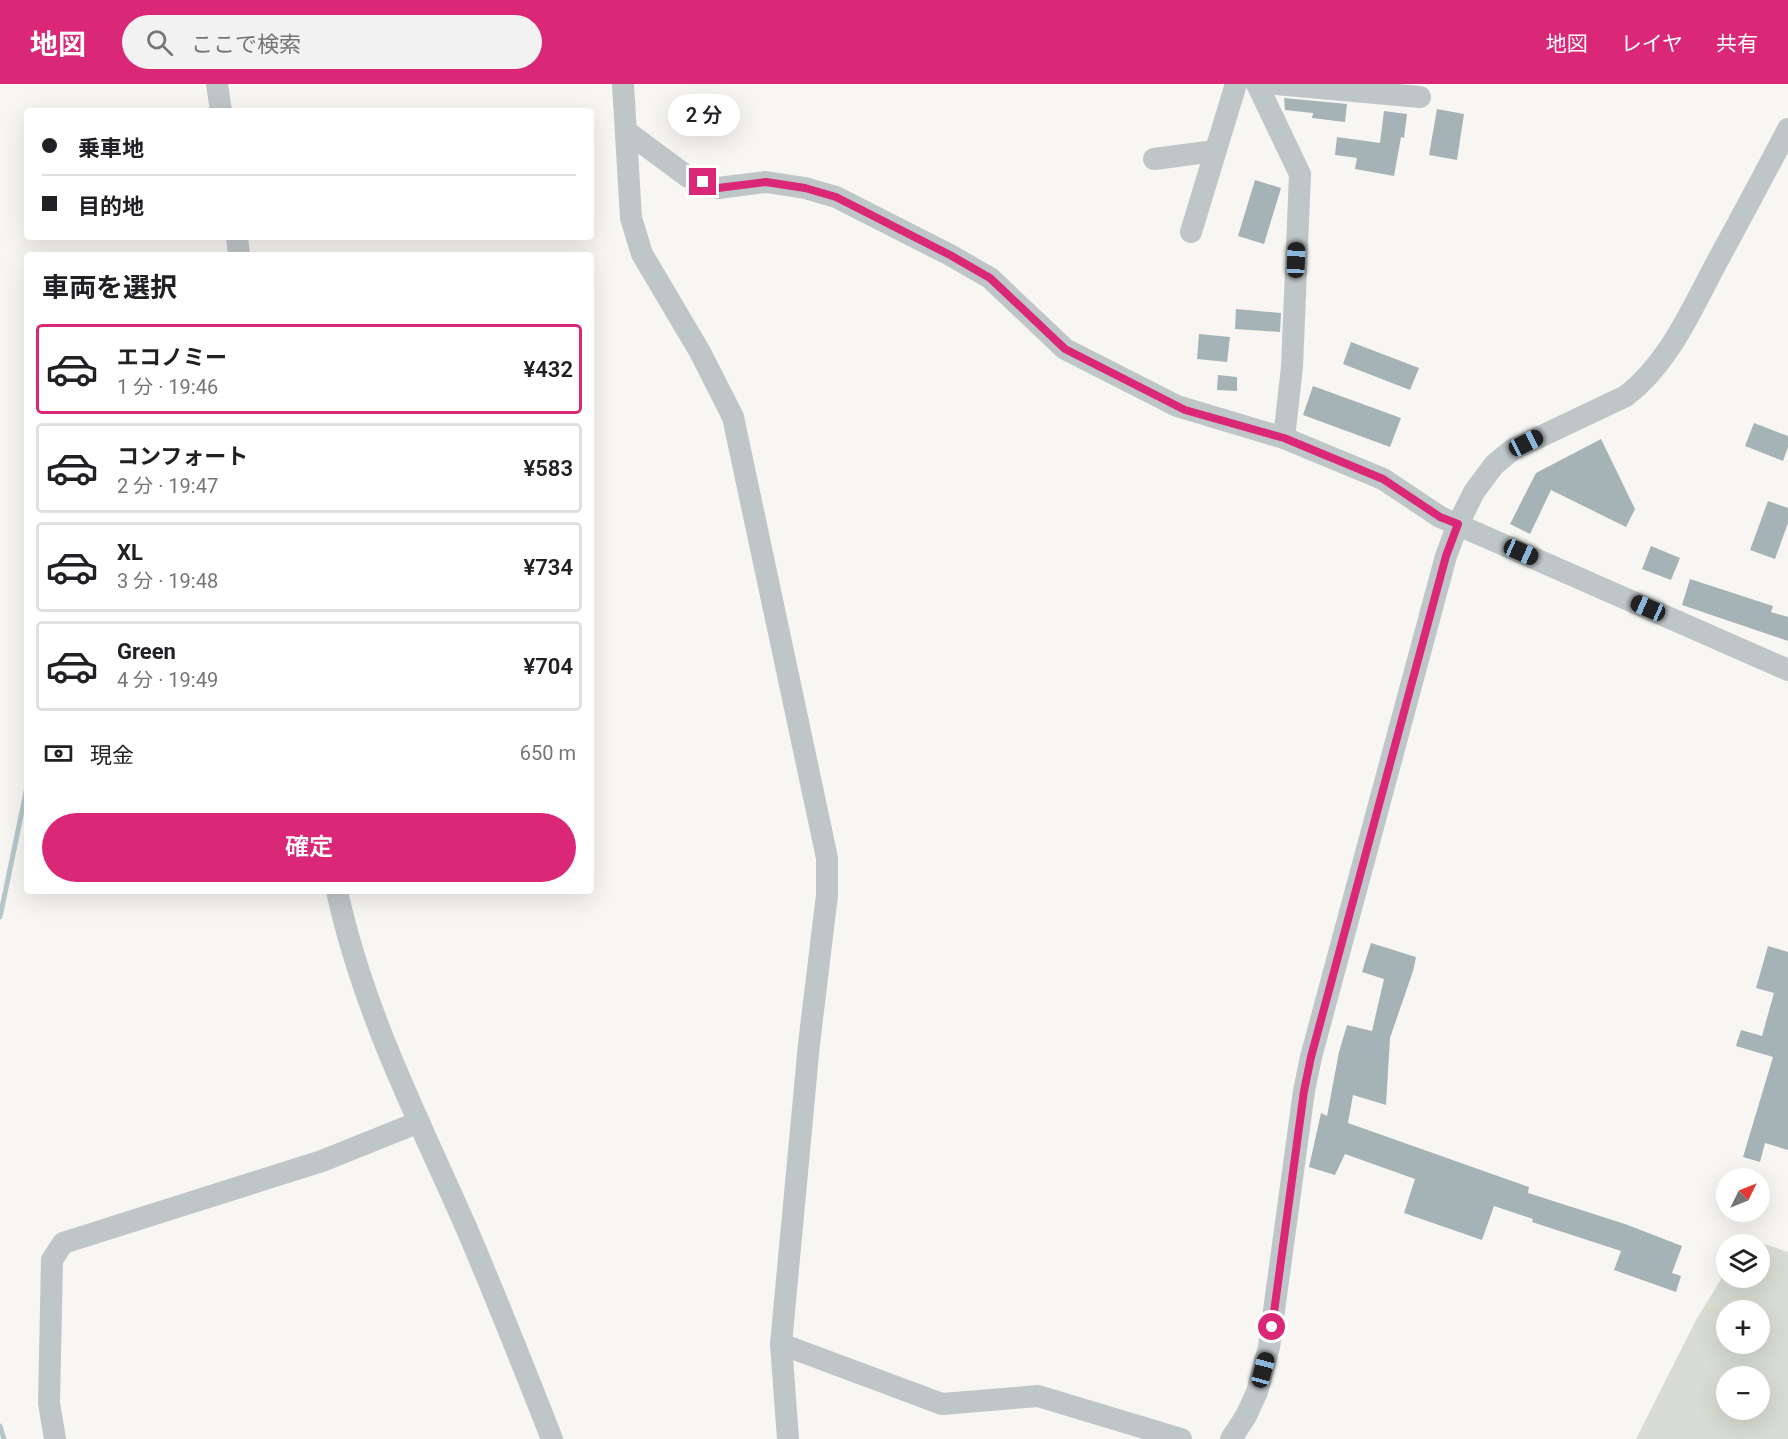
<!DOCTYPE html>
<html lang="ja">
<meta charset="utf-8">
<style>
:root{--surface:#fff;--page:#f2f2f2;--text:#202124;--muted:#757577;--line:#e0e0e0;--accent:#db2777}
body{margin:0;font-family:Roboto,"Noto Sans JP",sans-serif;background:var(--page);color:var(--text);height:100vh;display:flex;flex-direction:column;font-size:22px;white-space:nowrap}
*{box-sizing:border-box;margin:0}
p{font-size:20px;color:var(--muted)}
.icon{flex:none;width:33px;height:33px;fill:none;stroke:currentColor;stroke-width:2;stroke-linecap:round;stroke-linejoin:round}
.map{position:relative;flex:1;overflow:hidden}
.drawer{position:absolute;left:24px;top:168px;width:570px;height:642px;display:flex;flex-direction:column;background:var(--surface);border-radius:6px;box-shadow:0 6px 24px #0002}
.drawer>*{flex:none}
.banner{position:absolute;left:24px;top:24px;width:570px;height:132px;border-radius:6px;box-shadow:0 6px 24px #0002;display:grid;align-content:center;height:132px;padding:0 18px;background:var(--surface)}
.needle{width:39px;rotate:47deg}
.fabs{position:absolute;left:1716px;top:1084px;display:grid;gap:12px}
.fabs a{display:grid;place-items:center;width:54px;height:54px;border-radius:50%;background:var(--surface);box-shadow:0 6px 24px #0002;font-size:30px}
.end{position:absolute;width:27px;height:27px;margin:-14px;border:8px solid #db2777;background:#fff;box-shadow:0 0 0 3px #fff}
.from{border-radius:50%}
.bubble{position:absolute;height:42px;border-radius:21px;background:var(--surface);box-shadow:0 6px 24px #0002;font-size:20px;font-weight:600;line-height:42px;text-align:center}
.car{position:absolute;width:18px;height:36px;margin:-18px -9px;border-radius:8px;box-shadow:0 0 4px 2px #0007;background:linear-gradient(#222 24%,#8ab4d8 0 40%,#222 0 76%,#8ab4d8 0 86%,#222 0)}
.banner b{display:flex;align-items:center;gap:21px;height:57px;font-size:22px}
.banner b+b{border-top:2px solid var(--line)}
.banner i{width:15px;height:15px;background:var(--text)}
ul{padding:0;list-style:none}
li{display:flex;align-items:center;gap:18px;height:90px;margin:0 12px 9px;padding:0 6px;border:3px solid var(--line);border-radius:6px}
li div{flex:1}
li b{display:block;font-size:22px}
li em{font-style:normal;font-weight:600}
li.selected{border-color:var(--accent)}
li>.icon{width:54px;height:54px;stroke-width:1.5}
h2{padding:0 18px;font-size:27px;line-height:72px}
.pay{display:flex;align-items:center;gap:15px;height:66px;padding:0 18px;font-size:22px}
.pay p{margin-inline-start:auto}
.button{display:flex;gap:12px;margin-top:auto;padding:12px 18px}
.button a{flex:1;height:69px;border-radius:36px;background:var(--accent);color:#fff;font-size:24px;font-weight:600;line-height:69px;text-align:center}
header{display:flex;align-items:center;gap:36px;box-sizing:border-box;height:84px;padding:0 30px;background:var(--accent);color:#fff}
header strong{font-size:28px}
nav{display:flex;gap:33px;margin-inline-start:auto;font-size:21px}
.search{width:420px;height:54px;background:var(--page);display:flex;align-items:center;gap:15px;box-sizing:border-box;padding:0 21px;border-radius:33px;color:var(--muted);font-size:22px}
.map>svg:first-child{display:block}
.green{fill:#d8dcd2;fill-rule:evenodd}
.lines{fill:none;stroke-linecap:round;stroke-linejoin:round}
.stream{stroke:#b5c7c9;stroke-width:5}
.building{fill:#a6b3b6}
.minor{stroke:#bfc6c8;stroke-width:22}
.route{stroke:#db2777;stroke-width:8}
</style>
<header>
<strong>地図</strong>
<div class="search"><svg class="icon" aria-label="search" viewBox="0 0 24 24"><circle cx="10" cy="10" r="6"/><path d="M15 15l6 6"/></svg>ここで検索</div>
<nav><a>地図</a><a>レイヤ</a><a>共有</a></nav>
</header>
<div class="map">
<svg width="1788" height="1355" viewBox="0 0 1788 1355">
<rect width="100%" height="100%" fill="#f7f6f3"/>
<path class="green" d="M1746 1154 1788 1168V1355H1636L1696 1236 1726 1187V1194H1760V1161H1742ZM1726 1227H1760V1260H1726ZM1726 1293H1760V1326H1726Z"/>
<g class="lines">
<g class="stream">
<path d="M0 833 27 703"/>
<path d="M0 1342 4 1355"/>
</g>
</g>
<g class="building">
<path d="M1284 14 1347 20 1345 38 1312 34 1313 29 1285 26Z"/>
<path d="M1437 25 1464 30 1457 76 1429 71Z"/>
<path d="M1384 27 1407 30 1404 54 1401 53 1394 92 1355 85 1357 74 1335 71 1337 53 1380 59Z"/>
<path d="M1255 96 1281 104 1264 160 1238 152Z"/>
<path d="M1236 225 1281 229 1280 248 1235 245Z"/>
<path d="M1199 250 1230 253 1227 278 1197 275Z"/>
<path d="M1351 258 1419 284 1410 306 1343 280Z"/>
<path d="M1218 291 1237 293V307L1217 306Z"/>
<path d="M1313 302 1401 334 1390 363 1303 331Z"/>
<path d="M1754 339 1788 352V363L1783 377 1745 362Z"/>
<path d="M1601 355 1635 425 1626 443 1551 406 1530 450 1510 440 1536 389Z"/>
<path d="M1768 417 1788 424V439L1775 475 1750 466Z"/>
<path d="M1651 462 1680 474 1671 496 1642 485Z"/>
<path d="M1690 495 1773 522 1771 528 1788 533V557L1682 521Z"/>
<path d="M1371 859 1416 873 1413 887 1390 954 1386 1021 1353 1011 1348 1039 1529 1103 1528 1109 1625 1140 1682 1162 1672 1189 1681 1192 1676 1208 1614 1186 1621 1167 1532 1138 1533 1135 1494 1122 1482 1156 1404 1129 1415 1095 1345 1070 1335 1091 1309 1083 1321 1029 1327 1032 1339 968 1347 941 1372 947 1384 895 1362 888Z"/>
<path d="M1768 862 1788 868V1066L1765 1059 1760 1078 1743 1073 1773 973 1736 962 1741 946 1762 952 1774 909 1756 904Z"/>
</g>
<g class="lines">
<g class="minor">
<path d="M217 0 221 27"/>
<path d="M623 0 631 134 642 170 700 268 733 333 827 774V811L809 960 781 1260 788 1355"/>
<path d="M1257 0 1300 90 1292 283 1284 354"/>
<path d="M1276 0 1420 13"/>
<path d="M626 47 688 93 718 104 766 98 805 104 836 113 950 171 990 194 1065 265 1177 322 1284 354 1383 395 1440 433 1788 586"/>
<path d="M1154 75 1215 67"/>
<path d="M1191 148 1236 0"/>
<path d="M237 153 239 171"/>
<path d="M337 807C363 927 417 1032 466 1143 496 1213 524 1284 552 1355"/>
<path d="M781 1260 942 1320 1038 1312 1181 1355"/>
<path d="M55 1355 49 1319 52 1176 63 1159 322 1077 419 1038"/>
<path d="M1231 1355 1246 1332 1257 1308 1269 1263 1304 1007 1311 973 1446 472 1458 440 1474 408 1494 381 1512 366 1626 312C1670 278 1692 224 1718 176 1742 132 1765 89 1788 45"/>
</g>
</g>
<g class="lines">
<path class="route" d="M703 98 718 104 766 98 805 104 836 113 950 171 990 194 1065 265 1185 326 1284 354 1383 395 1440 433 1458 440 1446 472 1311 973 1304 1007 1272 1243"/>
</g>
</svg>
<div class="fabs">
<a><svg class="needle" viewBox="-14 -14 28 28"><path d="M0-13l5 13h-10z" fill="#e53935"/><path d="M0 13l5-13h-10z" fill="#757577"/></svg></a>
<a><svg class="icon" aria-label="layers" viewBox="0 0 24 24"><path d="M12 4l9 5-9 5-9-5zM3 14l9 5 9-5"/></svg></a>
<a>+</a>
<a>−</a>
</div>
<i class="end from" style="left:1272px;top:1243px"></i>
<i class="end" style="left:703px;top:98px"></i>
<div class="bubble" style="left:668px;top:10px;width:72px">2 分</div>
<i class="car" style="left:1296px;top:176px;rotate:2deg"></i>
<i class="car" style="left:1526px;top:359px;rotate:63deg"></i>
<i class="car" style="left:1521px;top:468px;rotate:114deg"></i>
<i class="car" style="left:1648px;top:524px;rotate:294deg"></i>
<i class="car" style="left:1263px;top:1286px;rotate:15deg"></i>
<div class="banner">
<b><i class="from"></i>乗車地</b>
<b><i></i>目的地</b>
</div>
<section class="drawer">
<h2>車両を選択</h2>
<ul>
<li class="selected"><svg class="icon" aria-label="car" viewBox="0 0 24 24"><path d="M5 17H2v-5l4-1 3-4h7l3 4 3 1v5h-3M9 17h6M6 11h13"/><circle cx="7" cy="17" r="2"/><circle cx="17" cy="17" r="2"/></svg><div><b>エコノミー</b><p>1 分 · 19:46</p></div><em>¥432</em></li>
<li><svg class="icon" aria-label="car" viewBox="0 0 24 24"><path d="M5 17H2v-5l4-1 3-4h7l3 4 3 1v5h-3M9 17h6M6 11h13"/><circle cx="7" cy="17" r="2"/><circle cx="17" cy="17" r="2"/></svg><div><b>コンフォート</b><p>2 分 · 19:47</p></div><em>¥583</em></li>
<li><svg class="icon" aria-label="car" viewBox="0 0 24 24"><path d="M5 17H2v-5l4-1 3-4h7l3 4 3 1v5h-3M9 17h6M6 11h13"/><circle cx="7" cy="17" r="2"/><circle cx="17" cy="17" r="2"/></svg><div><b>XL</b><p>3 分 · 19:48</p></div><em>¥734</em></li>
<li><svg class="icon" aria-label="car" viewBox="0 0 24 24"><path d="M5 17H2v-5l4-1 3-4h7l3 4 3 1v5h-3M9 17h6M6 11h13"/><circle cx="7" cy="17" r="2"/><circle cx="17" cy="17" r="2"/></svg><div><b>Green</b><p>4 分 · 19:49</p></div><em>¥704</em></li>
</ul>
<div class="pay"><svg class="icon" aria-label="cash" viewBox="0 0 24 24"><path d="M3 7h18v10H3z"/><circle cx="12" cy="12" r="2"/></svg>現金<p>650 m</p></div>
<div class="button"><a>確定</a></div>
</section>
</div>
